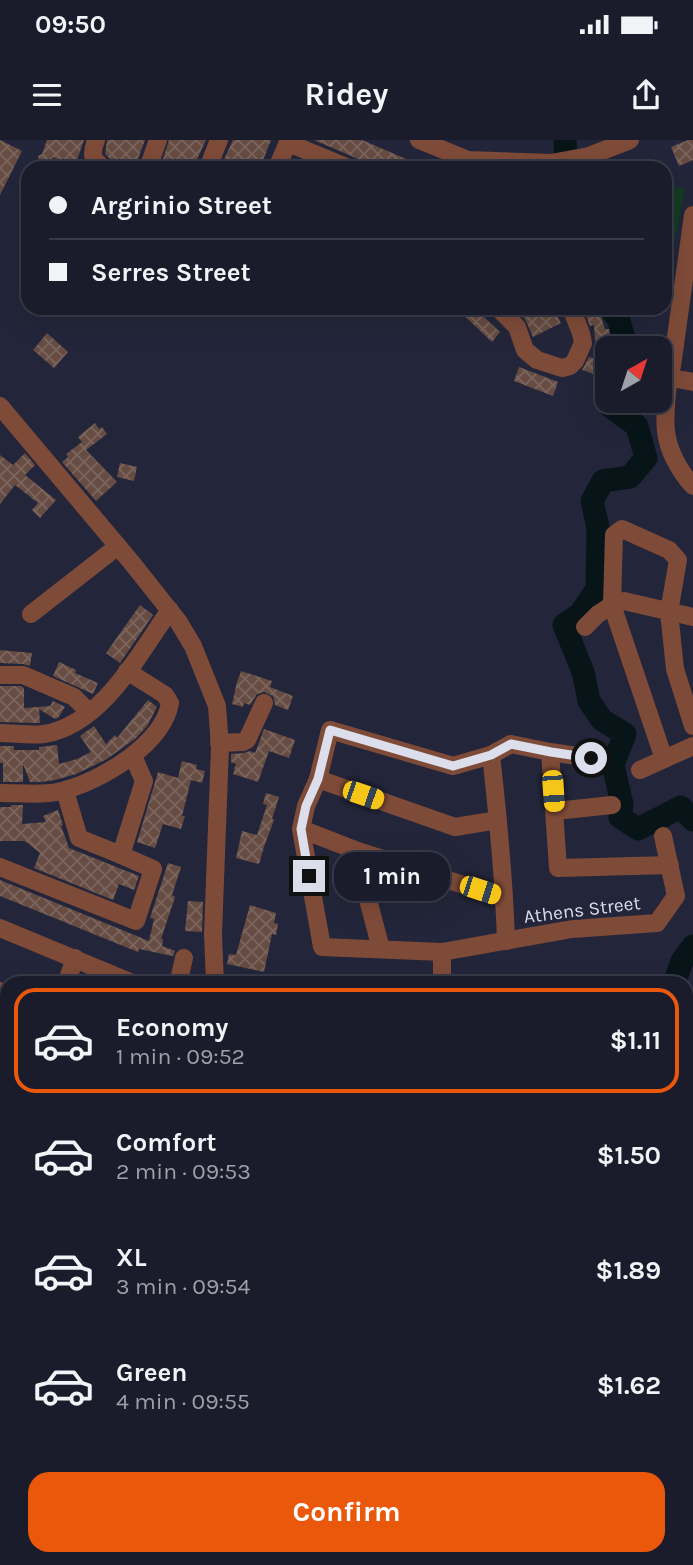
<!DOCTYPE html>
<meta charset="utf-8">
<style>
:root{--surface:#1a1c2c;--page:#272938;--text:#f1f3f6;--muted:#9fa1a9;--line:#383a48;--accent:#ea580c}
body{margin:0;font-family:Karla,sans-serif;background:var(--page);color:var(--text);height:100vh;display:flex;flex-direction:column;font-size:26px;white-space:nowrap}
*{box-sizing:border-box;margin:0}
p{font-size:23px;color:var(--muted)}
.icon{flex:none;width:38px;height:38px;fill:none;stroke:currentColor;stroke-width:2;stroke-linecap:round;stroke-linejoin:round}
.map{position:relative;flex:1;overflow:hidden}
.panel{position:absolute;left:0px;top:836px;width:693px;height:590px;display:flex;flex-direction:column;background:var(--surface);border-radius:21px 21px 0 0;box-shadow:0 7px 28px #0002,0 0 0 2px var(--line)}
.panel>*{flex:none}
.hud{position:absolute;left:21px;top:21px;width:651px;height:154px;border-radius:21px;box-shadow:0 7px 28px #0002,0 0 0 2px var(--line);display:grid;align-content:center;height:154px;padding:0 28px;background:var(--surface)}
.needle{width:46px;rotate:39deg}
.fabs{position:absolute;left:595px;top:196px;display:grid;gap:14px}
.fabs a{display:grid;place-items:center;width:77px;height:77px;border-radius:14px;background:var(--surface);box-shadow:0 7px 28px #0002,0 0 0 2px var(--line);font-size:35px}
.end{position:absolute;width:32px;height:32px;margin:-16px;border:9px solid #dcdeec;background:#111;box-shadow:0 0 0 4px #111}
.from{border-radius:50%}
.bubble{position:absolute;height:49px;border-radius:21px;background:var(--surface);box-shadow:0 7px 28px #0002,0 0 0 2px var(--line);font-size:23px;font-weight:700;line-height:49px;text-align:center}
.car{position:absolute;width:21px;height:42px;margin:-21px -10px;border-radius:9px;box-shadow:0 0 5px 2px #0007;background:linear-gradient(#f5c518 24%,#345 0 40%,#f5c518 0 76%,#345 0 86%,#f5c518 0)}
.hud b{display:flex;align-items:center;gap:24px;height:66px;font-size:26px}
.hud b+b{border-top:2px solid var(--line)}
.hud i{width:18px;height:18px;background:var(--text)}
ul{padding:12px 0 0;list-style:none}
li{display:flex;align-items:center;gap:21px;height:105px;margin:0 14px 10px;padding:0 14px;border:4px solid transparent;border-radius:21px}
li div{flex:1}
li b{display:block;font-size:26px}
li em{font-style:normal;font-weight:700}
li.current{border-color:var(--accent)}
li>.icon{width:63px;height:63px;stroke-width:1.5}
.action{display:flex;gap:14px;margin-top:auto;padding:14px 28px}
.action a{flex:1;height:80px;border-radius:21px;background:var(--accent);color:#fff;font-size:28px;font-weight:700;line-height:80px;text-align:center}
.status{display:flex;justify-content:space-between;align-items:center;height:49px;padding:0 35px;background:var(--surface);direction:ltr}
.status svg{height:19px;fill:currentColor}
header{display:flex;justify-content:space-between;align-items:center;height:91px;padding:0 28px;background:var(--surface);font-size:32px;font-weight:700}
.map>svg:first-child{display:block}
.pitch{fill:#143b23}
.water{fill:url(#water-rules);stroke:#475158;stroke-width:2}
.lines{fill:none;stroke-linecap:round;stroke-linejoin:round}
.river{stroke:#071519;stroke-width:23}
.building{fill:url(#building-cross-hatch)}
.minor{stroke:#7f4b39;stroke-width:18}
.route{stroke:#dcdeec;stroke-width:9}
.labels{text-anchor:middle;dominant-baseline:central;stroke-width:6;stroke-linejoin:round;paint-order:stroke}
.street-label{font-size:19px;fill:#dcdeec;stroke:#23253a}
</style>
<div class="status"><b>09:50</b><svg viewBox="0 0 49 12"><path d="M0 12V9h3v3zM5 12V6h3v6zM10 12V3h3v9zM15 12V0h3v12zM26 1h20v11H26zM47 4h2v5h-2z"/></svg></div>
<header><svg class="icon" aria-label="menu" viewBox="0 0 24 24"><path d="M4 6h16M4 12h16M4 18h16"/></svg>Ridey<svg class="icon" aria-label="share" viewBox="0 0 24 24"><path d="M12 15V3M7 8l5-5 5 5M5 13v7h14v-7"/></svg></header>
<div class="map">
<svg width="693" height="1425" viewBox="0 0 693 1425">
<defs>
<pattern id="water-rules" width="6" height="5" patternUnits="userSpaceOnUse" patternTransform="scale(1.75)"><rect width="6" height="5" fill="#071519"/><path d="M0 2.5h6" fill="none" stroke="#2b373b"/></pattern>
<pattern id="building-cross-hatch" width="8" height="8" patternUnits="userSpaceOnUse" patternTransform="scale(1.75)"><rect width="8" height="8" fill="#664c42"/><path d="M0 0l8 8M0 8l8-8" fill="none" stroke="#7b655d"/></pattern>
</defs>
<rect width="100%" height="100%" fill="#23253a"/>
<path class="pitch" d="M665 45 685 49 674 104 665 102Z"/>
<path class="water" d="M686 1013 693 1017V1145L688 1144 686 1141Z"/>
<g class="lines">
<g class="river">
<path d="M565 0 566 28"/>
<path d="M610 168 618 178 627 208"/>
<path d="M612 261 611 267 637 286 646 318 630 337 603 341 592 361 598 387 597 449 580 474 564 485 583 532 589 561 602 580 625 594 613 625 622 664 620 677 638 689 681 667 693 680"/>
<path d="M674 844 682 821 693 806"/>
<path d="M686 1221 691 1235 693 1237"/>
</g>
</g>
<g class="building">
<path d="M0 0 22 11 0 55Z"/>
<path d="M47 0H84L75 26 52 17 55 28H42L38 16 42 14Z"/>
<path d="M107 0H145L135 27 118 21 117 24 114 23 105 14Z"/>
<path d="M169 0H206L193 28H160Z"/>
<path d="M233 0H271L260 28H220Z"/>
<path d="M314 0H362L427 28H379Z"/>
<path d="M688 0H693V20L679 26 671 7Z"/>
<path d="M456 168H474L500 192 492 202Z"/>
<path d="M514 168H553L561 183 533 197 525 179Z"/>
<path d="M583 168H598L605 189H609L610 200 595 201 594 185 590 186Z"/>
<path d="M47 193 68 212 54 228 33 210Z"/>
<path d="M589 217 605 222 600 236 582 230Z"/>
<path d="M519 227 558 242 553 256 514 241Z"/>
<path d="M95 283 99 289 102 287 107 294 86 310 117 342 96 361 62 322 68 317 66 314 82 302 78 297Z"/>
<path d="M25 313 35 325 25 335 56 360 40 378 32 370 38 363 15 345 0 364V315L13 325Z"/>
<path d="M120 323 137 327 134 341 117 337Z"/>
<path d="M140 465 153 475 120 523 106 513Z"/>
<path d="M0 510 32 513 30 526 23 524 0 523Z"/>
<path d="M59 522 76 530 75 533 98 543 93 554 53 536Z"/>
<path d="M241 531 272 541 270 547 293 556 288 570 275 565 273 556 264 552 257 554 250 565 244 563 243 567 232 564 237 542Z"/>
<path d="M0 546H21L24 548V568L50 566 53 561 65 567 58 578 55 579 39 569 40 583 0 582Z"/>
<path d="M148 560 157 567 147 586 136 598 107 619 76 634 55 640 41 642H30L23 624V642H3V623H0V606H14V610H39V607L57 605 59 624 77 619 91 612 80 596 94 586 106 604 115 595 117 598Z"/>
<path d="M264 589 295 600 289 618 269 611 258 642 233 634 236 624 231 622V614L244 613 250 611 255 613Z"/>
<path d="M182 621 197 625 196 629 205 631 202 643 191 640 182 676H185L181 689 163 684 155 708 137 702 158 632 178 638Z"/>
<path d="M266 653 279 657 272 679 274 680 264 707 259 724 236 718 242 691 257 695 267 665 263 664Z"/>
<path d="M11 665H23L22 684 46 682 43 676 58 670 63 685 61 686 69 708 139 736 134 750 119 744 113 760 34 728 40 713 25 701H0V667H11Z"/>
<path d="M168 723 181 727 172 755 175 757 161 799H163L162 806 175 811 173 816 139 809 138 812 0 756V740L149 801 154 779 150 778Z"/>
<path d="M188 761 203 762 202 792 185 791Z"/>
<path d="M250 765 276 773 274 783 278 784 276 795 272 794 264 832 227 824 229 814 236 815Z"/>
</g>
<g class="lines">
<g class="minor">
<path d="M96 0C91 14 91 19 104 28"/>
<path d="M419 0 468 20 551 23 589 16 630 0"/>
<path d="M288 3 349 28"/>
<path d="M148 28 158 0"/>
<path d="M208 28 219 0"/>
<path d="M277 28 289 0"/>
<path d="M498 168 517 187 525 210 537 220 562 228 570 226 575 221 583 203 581 193 571 168"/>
<path d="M672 226 693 75"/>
<path d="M677 239 693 242"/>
<path d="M668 241C667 257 664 275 666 291 668 311 680 332 693 346"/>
<path d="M0 266 132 423 178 481 193 506 217 566 220 607 213 794 215 844"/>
<path d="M31 474 118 406"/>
<path d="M585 487 598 474 612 465 624 461 693 477"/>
<path d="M0 535H23L74 557 89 572"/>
<path d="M0 593C14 593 30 596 44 594 102 585 139 514 170 470"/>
<path d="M219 603 243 602 247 600 264 563"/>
<path d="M550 612 558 728 670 725"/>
<path d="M491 615C498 677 504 739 506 801"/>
<path d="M591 618 550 612 511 604 491 615 453 626 330 590 318 639 306 666 301 689 322 807 442 812 572 789 657 783 676 756 663 696"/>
<path d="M664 619 612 465 614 395 622 389 669 410 678 420 669 472 675 529 693 586"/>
<path d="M640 630 693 606"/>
<path d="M318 639 455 687 498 680"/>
<path d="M65 651 79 698 121 715 144 641 133 616"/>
<path d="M0 653C21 653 45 656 65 650 102 640 163 604 170 563L165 555 127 531"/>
<path d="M555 671 612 665"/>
<path d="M301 689 355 710 504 758"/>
<path d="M355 710 381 809"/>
<path d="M0 727 136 781 153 729 121 715"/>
<path d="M0 788 135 844"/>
<path d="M66 844 75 818"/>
<path d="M178 844 184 818"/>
<path d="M442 844V812"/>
<path d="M0 851 7 854"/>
<path d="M686 880H693"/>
<path d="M686 896H693"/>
<path d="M0 899 7 901"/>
<path d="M686 945H693"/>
<path d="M686 997 693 1001"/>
<path d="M0 1039 7 1033"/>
<path d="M0 1159 3 1211 5 1352 7 1402"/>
<path d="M686 1257 693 1259"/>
<path d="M686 1336 693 1338"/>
<path d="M665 1419 684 1425"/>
<path d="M8 1421 16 1425"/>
<path d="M51 1425 53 1419"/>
<path d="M141 1425 143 1419"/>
<path d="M233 1425 234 1419"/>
<path d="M468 1425 470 1419"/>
</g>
</g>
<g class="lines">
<path class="route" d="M309 736 301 689 306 666 318 639 330 590 453 626 491 615 511 604 551 612 591 618"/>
</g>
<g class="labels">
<g class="street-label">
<text transform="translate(582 770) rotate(-7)">Athens Street</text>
</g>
</g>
</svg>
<div class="fabs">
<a><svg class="needle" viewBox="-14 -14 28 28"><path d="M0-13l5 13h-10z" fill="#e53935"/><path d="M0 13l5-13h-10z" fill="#9fa1a9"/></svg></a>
</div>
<i class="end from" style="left:591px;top:618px"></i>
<i class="end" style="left:309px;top:736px"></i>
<div class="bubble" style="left:334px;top:712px;width:116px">1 min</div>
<i class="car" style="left:553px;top:651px;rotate:176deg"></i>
<i class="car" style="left:363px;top:655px;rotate:109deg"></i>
<i class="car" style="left:480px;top:750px;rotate:108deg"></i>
<div class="hud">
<b><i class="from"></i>Argrinio Street</b>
<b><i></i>Serres Street</b>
</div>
<section class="panel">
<ul>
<li class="current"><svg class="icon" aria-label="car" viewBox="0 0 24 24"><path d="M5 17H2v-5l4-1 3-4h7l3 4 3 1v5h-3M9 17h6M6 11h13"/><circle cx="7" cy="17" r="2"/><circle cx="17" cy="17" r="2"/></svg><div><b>Economy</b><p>1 min · 09:52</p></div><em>$1.11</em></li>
<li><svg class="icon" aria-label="car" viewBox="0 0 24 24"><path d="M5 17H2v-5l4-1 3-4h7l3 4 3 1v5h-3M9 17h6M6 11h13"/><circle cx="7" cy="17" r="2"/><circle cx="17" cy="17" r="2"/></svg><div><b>Comfort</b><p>2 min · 09:53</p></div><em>$1.50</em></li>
<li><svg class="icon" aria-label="car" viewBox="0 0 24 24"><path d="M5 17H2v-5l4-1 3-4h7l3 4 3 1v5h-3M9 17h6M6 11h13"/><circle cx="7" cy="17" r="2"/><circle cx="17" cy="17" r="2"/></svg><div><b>XL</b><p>3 min · 09:54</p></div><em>$1.89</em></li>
<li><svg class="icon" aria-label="car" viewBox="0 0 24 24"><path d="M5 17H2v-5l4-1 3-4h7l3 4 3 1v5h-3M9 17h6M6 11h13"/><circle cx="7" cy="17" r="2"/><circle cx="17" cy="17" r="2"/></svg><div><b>Green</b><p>4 min · 09:55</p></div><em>$1.62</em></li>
</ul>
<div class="action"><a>Confirm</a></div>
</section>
</div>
